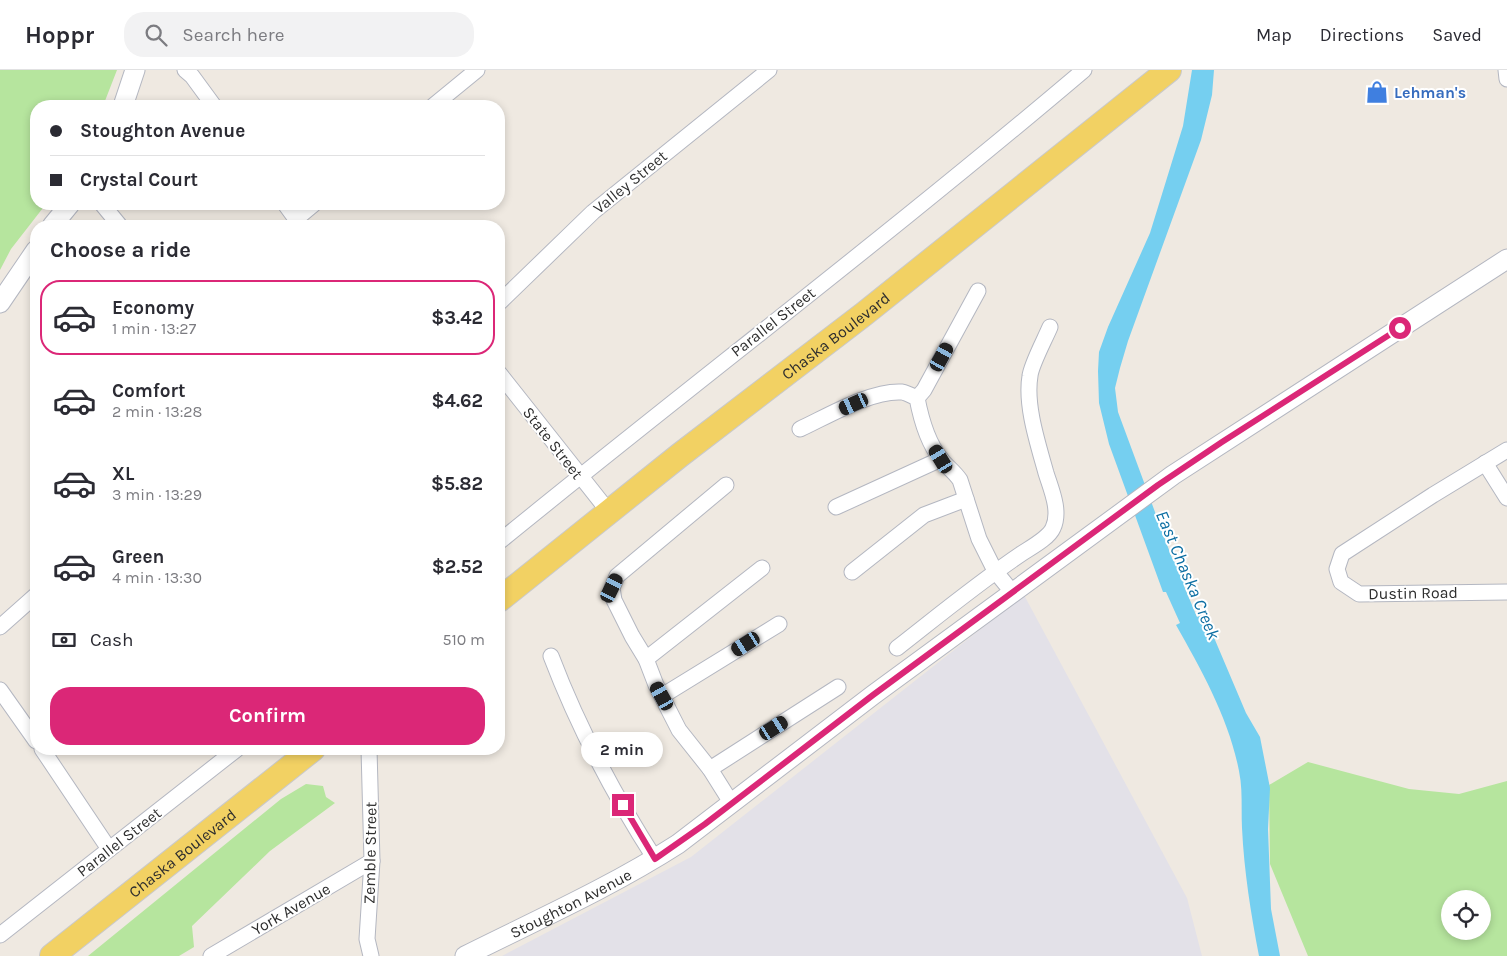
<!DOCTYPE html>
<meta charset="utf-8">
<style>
:root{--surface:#fff;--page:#f2f2f3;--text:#2b2b33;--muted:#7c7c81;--line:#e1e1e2;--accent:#db2777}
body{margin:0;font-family:Karla,sans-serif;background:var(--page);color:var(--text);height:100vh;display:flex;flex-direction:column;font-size:19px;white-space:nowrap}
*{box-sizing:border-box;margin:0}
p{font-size:16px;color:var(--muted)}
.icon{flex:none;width:28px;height:28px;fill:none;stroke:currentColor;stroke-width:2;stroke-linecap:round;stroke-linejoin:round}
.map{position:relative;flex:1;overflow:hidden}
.drawer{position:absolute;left:30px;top:150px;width:475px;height:535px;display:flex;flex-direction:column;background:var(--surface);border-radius:20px;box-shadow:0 2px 8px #0003}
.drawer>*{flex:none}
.banner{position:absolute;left:30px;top:30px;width:475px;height:110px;border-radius:20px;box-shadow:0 2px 8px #0003;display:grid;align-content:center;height:110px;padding:0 20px;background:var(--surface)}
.tools{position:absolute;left:1441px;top:820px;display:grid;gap:10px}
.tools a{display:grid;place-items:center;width:50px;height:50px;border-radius:50%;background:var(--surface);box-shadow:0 2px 8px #0003;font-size:25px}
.end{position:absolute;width:22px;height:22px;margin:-11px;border:6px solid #db2777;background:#fff;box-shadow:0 0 0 2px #fff}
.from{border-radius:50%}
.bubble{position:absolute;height:35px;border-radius:18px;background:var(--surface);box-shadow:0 2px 8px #0003;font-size:16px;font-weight:700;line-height:35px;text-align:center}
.car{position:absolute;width:15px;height:30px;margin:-15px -8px;border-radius:6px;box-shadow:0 0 4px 1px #0007;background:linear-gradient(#222 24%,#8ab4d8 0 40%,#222 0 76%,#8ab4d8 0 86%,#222 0)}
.banner b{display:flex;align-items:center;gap:18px;height:48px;font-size:19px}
.banner b+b{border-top:1px solid var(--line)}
.banner i{width:12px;height:12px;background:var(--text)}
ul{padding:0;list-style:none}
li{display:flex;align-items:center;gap:15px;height:75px;margin:0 10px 8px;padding:0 10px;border:2px solid transparent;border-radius:20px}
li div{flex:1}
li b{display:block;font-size:19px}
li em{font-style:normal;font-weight:700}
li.selected{border-color:var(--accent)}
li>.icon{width:45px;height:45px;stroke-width:1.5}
h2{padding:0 20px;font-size:22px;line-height:60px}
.pay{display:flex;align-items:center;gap:12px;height:55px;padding:0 20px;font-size:19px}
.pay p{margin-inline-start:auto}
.cta{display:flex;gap:10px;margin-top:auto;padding:10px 20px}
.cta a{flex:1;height:58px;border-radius:20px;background:var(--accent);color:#fff;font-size:20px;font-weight:700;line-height:58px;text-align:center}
header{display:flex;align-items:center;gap:30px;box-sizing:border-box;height:70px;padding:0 25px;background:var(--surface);border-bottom:1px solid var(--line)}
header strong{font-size:24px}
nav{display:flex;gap:28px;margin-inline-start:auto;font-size:18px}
.search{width:350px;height:45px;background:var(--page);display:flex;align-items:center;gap:12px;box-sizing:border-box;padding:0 18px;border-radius:20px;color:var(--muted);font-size:19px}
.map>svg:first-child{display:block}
.industrial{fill:#e3e1e8}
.green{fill:#b6e59e;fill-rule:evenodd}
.water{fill:#75cff0}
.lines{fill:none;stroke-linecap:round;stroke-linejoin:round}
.minor-casing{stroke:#b4b7c1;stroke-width:17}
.tertiary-casing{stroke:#b4b7c1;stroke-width:21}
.primary-casing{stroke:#c9c9c9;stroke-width:26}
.minor{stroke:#fff;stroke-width:15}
.tertiary{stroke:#fff;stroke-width:19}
.primary{stroke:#f2d163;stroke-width:24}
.route{stroke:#db2777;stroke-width:6}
.labels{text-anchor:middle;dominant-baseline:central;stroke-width:4;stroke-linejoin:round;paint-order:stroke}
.shop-label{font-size:16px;font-weight:bold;fill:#366cbe;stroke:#fff;text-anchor:start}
.street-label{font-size:16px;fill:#2e2e2e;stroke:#fff}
.water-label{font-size:18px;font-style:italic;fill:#0d6fa3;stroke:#fff}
</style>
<header>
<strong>Hoppr</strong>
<div class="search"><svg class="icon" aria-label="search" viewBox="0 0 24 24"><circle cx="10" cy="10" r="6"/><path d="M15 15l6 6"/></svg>Search here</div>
<nav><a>Map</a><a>Directions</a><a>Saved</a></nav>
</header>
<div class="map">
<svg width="1507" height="886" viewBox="0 0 1507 886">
<rect width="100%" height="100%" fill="#efe9e1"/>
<path class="industrial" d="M1024 525 1187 828 1202 886H502L691 787Z"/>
<g class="green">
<path d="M0 0H117L103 36H36V134H46L11 179 0 200Z"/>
<path d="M1308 692 1409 719 1459 724 1507 711V886H1308L1270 794 1269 715ZM1450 829H1482V861H1450Z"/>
<path d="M306 714 323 716 326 727 335 733 270 781 192 856 194 877 179 886H88L281 729Z"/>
</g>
<path class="water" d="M1192 0H1214L1212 25 1201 70 1128 271 1120 298 1115 318 1118 342 1172 488 1187 511 1184 516 1197 547 1204 544 1246 643 1260 667 1270 718 1268 759 1271 839 1280 886H1259C1251 844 1244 801 1242 758 1241 739 1243 720 1239 701 1229 649 1202 601 1176 555L1180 553 1166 522H1163L1109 374 1099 333 1098 301 1099 282 1108 257 1150 163 1183 56Z"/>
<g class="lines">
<defs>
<g id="minor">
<path d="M185 0 192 6 214 36"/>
<path d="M1506 0 1507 9"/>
<path d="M433 36 477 0"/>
<path d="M102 134 120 156"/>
<path d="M285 134 301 156"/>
<path d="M296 149 314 134"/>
<path d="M499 233 593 142 769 0"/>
<path d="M499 303 609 442"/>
<path d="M917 328 924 320 978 221"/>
<path d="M800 359C828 346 871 320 902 322 907 323 912 326 917 328 921 349 927 372 941 389 947 397 954 401 960 410L979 469 995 501 1013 523"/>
<path d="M1507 380 1433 425 1342 484 1337 499 1341 512 1359 524 1507 522"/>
<path d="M1485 393 1507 428"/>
<path d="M726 415 617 506 612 518 614 530 632 566 646 589 656 615 679 660 710 699 732 734"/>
<path d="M836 437 941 389"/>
<path d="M499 472C693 314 893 162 1084 0"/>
<path d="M852 502 924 445 966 429"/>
<path d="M0 557 36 525"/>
<path d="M897 578C938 546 978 513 1021 484 1030 478 1049 468 1053 458 1061 441 1051 419 1046 403 1038 374 1025 335 1030 306 1031 295 1045 269 1050 257"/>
<path d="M551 586C578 657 614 725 655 789"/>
<path d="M646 589 762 498"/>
<path d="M0 620 36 671"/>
<path d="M662 626 779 554"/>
<path d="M42 679 109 779"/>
<path d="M369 679 372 791 367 869 371 886"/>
<path d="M710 699 838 617"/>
<path d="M0 865 237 679"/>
<path d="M211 886 372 791"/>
</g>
<g id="tertiary">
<path d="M123 36 135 0"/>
<path d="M52 156 70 134"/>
<path d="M0 233 36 180"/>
<path id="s1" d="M465 886C537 850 611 817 678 774L873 625 1173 405 1507 189"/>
</g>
<g id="primary">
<path id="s2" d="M499 530 680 385 864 244 1169 0"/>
<path id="s3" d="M52 886 313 679"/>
</g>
</defs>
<use href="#minor" class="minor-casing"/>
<use href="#tertiary" class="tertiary-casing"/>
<use href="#primary" class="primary-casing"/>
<use href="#minor" class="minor"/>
<use href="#tertiary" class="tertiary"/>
<use href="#primary" class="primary"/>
</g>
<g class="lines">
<path class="route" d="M623 735 655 789 705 754 873 625 1158 415 1222 372 1400 258"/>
</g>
<defs>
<symbol id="shop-bare" viewBox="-9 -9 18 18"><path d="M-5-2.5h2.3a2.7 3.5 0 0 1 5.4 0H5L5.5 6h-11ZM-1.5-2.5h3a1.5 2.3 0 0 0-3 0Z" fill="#3f7fe0" stroke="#fff" stroke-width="2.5" paint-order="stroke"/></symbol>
</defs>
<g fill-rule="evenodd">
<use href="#shop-bare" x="1361" y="6" width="32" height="32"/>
</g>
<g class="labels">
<g class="shop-label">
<text x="1394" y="22">Lehman's</text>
</g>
<g class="street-label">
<text transform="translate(630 112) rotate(-39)">Valley Street</text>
<text transform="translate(773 252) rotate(-38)">Parallel Street</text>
<text stroke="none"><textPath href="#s2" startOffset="428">Chaska Boulevard</textPath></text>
<text transform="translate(553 373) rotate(52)">State Street</text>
<text transform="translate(1413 523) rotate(-1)">Dustin Road</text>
<text transform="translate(119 772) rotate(-38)">Parallel Street</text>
<text stroke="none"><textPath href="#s3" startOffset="166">Chaska Boulevard</textPath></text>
<text transform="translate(370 783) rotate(-89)">Zemble Street</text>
<text stroke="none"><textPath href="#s1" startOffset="118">Stoughton Avenue</textPath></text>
<text transform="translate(291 839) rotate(-30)">York Avenue</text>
</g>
<g class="water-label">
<text transform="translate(1188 505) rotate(67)">East Chaska Creek</text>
</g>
</g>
</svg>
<div class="tools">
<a><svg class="icon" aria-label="locate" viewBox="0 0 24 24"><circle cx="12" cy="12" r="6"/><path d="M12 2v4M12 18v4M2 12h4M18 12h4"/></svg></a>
</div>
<i class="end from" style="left:1400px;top:258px"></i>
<i class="end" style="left:623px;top:735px"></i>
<div class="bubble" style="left:581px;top:662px;width:82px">2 min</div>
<i class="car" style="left:942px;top:287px;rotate:29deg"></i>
<i class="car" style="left:854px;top:334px;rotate:246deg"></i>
<i class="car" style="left:941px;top:389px;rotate:329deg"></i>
<i class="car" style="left:612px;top:518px;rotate:26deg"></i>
<i class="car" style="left:746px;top:574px;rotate:238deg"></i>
<i class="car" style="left:662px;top:626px;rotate:331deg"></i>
<i class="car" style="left:774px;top:658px;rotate:58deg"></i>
<div class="banner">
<b><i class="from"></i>Stoughton Avenue</b>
<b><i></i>Crystal Court</b>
</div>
<section class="drawer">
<h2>Choose a ride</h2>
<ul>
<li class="selected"><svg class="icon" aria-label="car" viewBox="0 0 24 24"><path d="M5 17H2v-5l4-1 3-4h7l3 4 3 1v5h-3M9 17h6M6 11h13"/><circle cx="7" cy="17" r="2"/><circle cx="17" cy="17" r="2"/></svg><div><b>Economy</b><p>1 min · 13:27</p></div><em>$3.42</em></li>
<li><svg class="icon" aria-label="car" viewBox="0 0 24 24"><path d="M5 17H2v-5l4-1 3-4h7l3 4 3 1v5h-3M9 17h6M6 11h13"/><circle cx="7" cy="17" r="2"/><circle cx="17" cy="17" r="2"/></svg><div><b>Comfort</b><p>2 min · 13:28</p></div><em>$4.62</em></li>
<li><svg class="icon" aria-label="car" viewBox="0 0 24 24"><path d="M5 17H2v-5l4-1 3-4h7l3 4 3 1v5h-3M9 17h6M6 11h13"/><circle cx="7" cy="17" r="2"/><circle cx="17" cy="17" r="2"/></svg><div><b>XL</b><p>3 min · 13:29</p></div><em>$5.82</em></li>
<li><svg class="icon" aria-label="car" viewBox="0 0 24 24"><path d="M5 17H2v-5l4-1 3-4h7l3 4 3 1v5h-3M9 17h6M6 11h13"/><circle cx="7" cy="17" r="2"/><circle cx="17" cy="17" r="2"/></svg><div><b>Green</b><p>4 min · 13:30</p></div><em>$2.52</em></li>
</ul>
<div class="pay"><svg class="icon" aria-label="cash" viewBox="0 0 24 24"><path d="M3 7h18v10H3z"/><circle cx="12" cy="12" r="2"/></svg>Cash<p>510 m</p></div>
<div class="cta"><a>Confirm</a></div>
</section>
</div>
